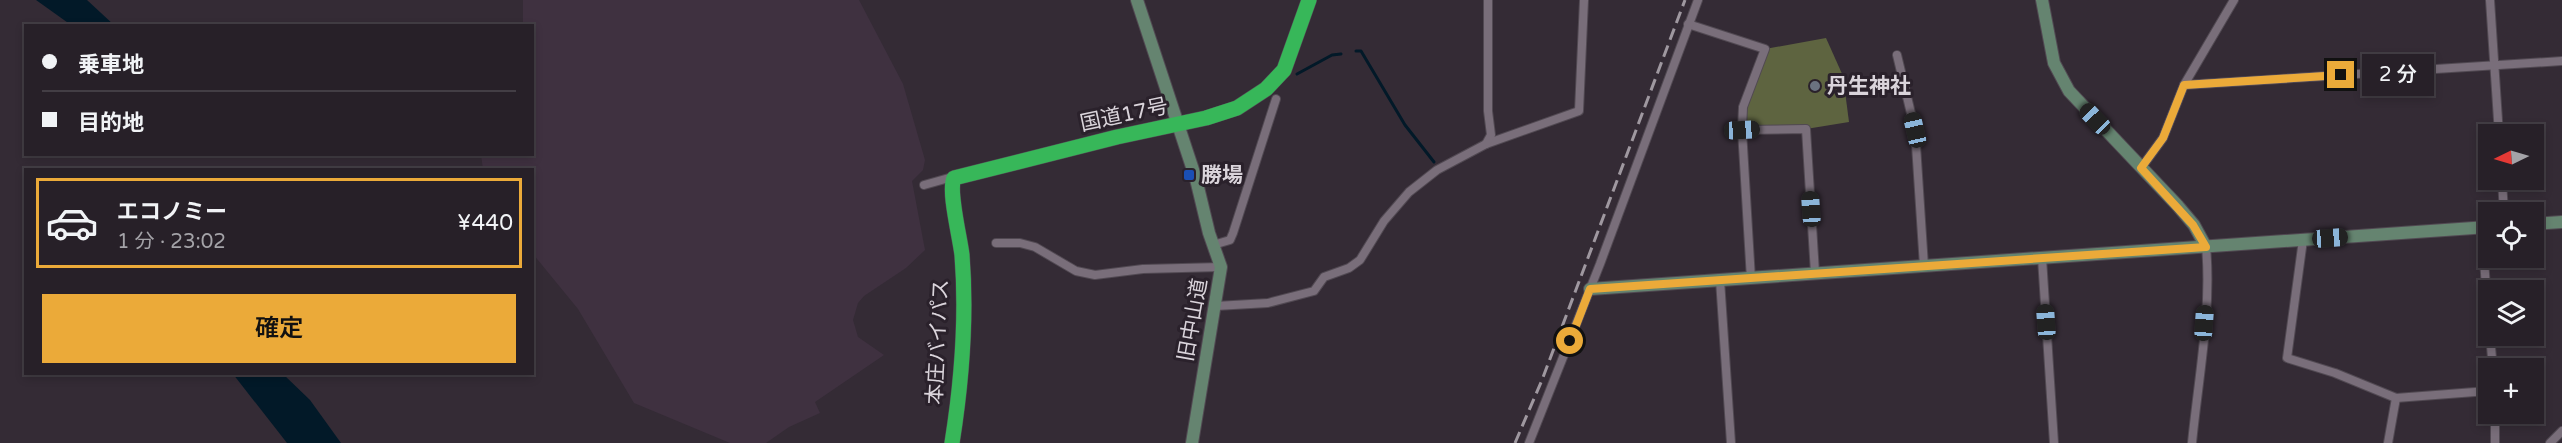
<!DOCTYPE html>
<html lang="ja">
<meta charset="utf-8">
<style>
:root{--surface:#272028;--page:#2f2830;--text:#f1f3f6;--muted:#a4a3a8;--line:#433e45;--accent:#ebaa39}
body{margin:0;font-family:"Varela Round","Noto Sans JP",sans-serif;background:var(--page);color:var(--text);height:100vh;display:flex;flex-direction:column;font-size:22px;white-space:nowrap}
*{box-sizing:border-box;margin:0}
p{font-size:20px;color:var(--muted)}
.icon{flex:none;width:33px;height:33px;fill:none;stroke:currentColor;stroke-width:2;stroke-linecap:round;stroke-linejoin:round}
.map{position:relative;flex:1;overflow:hidden}
.side{position:absolute;left:24px;top:168px;width:510px;height:207px;display:flex;flex-direction:column;background:var(--surface);border-radius:0px;box-shadow:0 3px 9px #0003,0 0 0 2px var(--line)}
.side>*{flex:none}
.top-card{position:absolute;left:24px;top:24px;width:510px;height:132px;border-radius:0px;box-shadow:0 3px 9px #0003,0 0 0 2px var(--line);display:grid;align-content:center;height:132px;padding:0 18px;background:var(--surface)}
.needle{width:39px;rotate:265deg}
.controls{position:absolute;left:2478px;top:124px;display:grid;gap:12px}
.controls a{display:grid;place-items:center;width:66px;height:66px;border-radius:0px;background:var(--surface);box-shadow:0 3px 9px #0003,0 0 0 2px var(--line);font-size:30px}
.end{position:absolute;width:27px;height:27px;margin:-14px;border:8px solid #ebaa39;background:#111;box-shadow:0 0 0 3px #111}
.from{border-radius:50%}
.bubble{position:absolute;height:42px;border-radius:0px;background:var(--surface);box-shadow:0 3px 9px #0003,0 0 0 2px var(--line);font-size:20px;font-weight:600;line-height:42px;text-align:center}
.car{position:absolute;width:18px;height:36px;margin:-18px -9px;border-radius:8px;box-shadow:0 0 4px 2px #0007;background:linear-gradient(#222 24%,#8ab4d8 0 40%,#222 0 76%,#8ab4d8 0 86%,#222 0)}
.top-card b{display:flex;align-items:center;gap:21px;height:57px;font-size:22px}
.top-card b+b{border-top:2px solid var(--line)}
.top-card i{width:15px;height:15px;background:var(--text)}
ul{padding:10px 0 0;list-style:none}
li{display:flex;align-items:center;gap:18px;height:90px;margin:0 12px 9px;padding:0 6px;border:3px solid var(--line);border-radius:0px}
li div{flex:1}
li b{display:block;font-size:22px}
li em{font-style:normal;font-weight:600}
li.current{border-color:var(--accent)}
li>.icon{width:54px;height:54px;stroke-width:1.5}
.cta{display:flex;gap:12px;margin-top:auto;padding:12px 18px}
.cta a{flex:1;height:69px;border-radius:0px;background:var(--accent);color:#111;font-size:24px;font-weight:600;line-height:69px;text-align:center}
.map>svg:first-child{display:block}
.built{fill:#3f3140}
.forest{fill:#5e6440}
.water{fill:#021928}
.lines{fill:none;stroke-linecap:round;stroke-linejoin:round}
.stream{stroke:#021928;stroke-width:3}
.street-casing{stroke:#514952;stroke-width:10}
.secondary-casing{stroke:#514952;stroke-width:14}
.highway-casing{stroke:#514952;stroke-width:16}
.street{stroke:#796e7a;stroke-width:8}
.secondary{stroke:#658470;stroke-width:12}
.highway{stroke:#37b759;stroke-width:15}
.rail{stroke:#9f98a0;stroke-width:3;stroke-dasharray:12 6;stroke-linecap:butt}
.route{stroke:#ebaa39;stroke-width:8}
.worship-dot{fill:#6b7280;stroke:#2a212b;stroke-width:2}
.transit-dot{fill:#1a4fb4;stroke:#2a212b;stroke-width:2}
.labels{text-anchor:middle;dominant-baseline:central;stroke-width:6;stroke-linejoin:round;paint-order:stroke}
.poi-label{font-size:21px;font-weight:bold;fill:#dad4db;stroke:#2a212b;text-anchor:start}
.street-label{font-size:21px;fill:#dad4db;stroke:#2a212b}
</style>
<div class="map">
<svg width="2562" height="443" viewBox="0 0 2562 443">
<rect width="100%" height="100%" fill="#342b35"/>
<path class="built" d="M523 0H859L903 84 925 160 923 170 912 181 925 250 906 268 864 296 858 303 853 320 858 337 884 355 815 402 820 413 789 427 766 443H730L634 403 578 309 533 254 532 170 483 169 481 155 532 154V26L523 25Z"/>
<path class="forest" d="M1826 38 1843 76 1849 122 1806 129 1742 130 1743 107 1765 49Z"/>
<g class="water">
<path d="M36 0H87L114 25H71Z"/>
<path d="M233 374H283L310 400 341 443H287Z"/>
</g>
<g class="lines">
<g class="stream">
<path d="M1356 51H1361L1405 125 1434 162"/>
<path d="M1297 74 1332 55 1341 54"/>
</g>
<defs>
<g id="street">
<path d="M2490 0 2499 135"/>
<path d="M1688 24 1765 49 1743 107 1742 130 1751 279"/>
<path d="M1897 55 1915 130 1924 266"/>
<path d="M2184 85 2562 61"/>
<path d="M1742 130 1806 129 1815 273"/>
<path d="M1486 144 1579 111 1584 0"/>
<path d="M2141 168 2163 138 2184 85 2234 0"/>
<path d="M2502 180 2504 213"/>
<path d="M924 185 956 176"/>
<path d="M2482 228 2488 319"/>
<path d="M2303 240 2287 358 2335 373 2396 398 2488 391"/>
<path d="M996 243H1020L1035 247 1076 271 1095 275 1143 269 1221 267"/>
<path d="M1213 245 1230 240 1233 233 1276 99"/>
<path d="M2042 258 2054 443"/>
<path d="M1720 280 1731 443"/>
<path d="M1216 306 1268 303 1314 291 1324 277 1349 268 1360 260 1384 221 1409 192 1437 170 1486 144 1491 135 1488 111V0"/>
<path d="M2490 336 2493 369"/>
<path d="M2495 414V443"/>
<path d="M1529 443 1600 264 1698 0"/>
<path d="M2192 443C2198 381 2212 309 2206 247"/>
<path d="M2388 443 2396 398"/>
<path d="M2550 443 2562 431"/>
</g>
<g id="secondary">
<path d="M1137 0 1196 179 1209 233 1221 267 1192 443"/>
<path d="M2042 0 2054 63 2069 91 2178 206 2194 225 2206 247"/>
<path d="M2534 224 2562 222"/>
<path d="M1590 289 2488 227"/>
</g>
<path id="highway" d="M952 443C962 380 967 318 962 255 960 237 948 191 954 178L1117 137 1206 118 1237 108 1266 89 1284 70 1309 0"/>
</defs>
<use href="#street" class="street-casing"/>
<use href="#secondary" class="secondary-casing"/>
<use href="#highway" class="highway-casing"/>
<use href="#street" class="street"/>
<use href="#secondary" class="secondary"/>
<use href="#highway" class="highway"/>
<path class="rail" d="M1515 443 1542 380 1685 0"/>
</g>
<g class="lines">
<path class="route" d="M1570 341 1590 289 2206 247 2193 225 2141 168 2163 138 2184 85 2341 75"/>
</g>
<circle class="worship-dot" cx="1815" cy="86" r="6"/>
<rect class="transit-dot" x="1183" y="169" width="12" height="12" rx="3"/>
<g class="labels">
<g class="poi-label">
<text x="1827" y="86">丹生神社</text>
<text x="1201" y="175">勝場</text>
</g>
<g class="street-label">
<text transform="translate(1124 115) rotate(-12)">国道17号</text>
<text transform="translate(1193 320) rotate(-80)">旧中山道</text>
<text transform="translate(938 342) rotate(-87)">本庄バイパス</text>
</g>
</g>
</svg>
<div class="controls">
<a><svg class="needle" viewBox="-14 -14 28 28"><path d="M0-13l5 13h-10z" fill="#e53935"/><path d="M0 13l5-13h-10z" fill="#a4a3a8"/></svg></a>
<a><svg class="icon" aria-label="locate" viewBox="0 0 24 24"><circle cx="12" cy="12" r="6"/><path d="M12 2v4M12 18v4M2 12h4M18 12h4"/></svg></a>
<a><svg class="icon" aria-label="layers" viewBox="0 0 24 24"><path d="M12 4l9 5-9 5-9-5zM3 14l9 5 9-5"/></svg></a>
<a>+</a>
</div>
<i class="end from" style="left:1570px;top:341px"></i>
<i class="end" style="left:2341px;top:75px"></i>
<div class="bubble" style="left:2362px;top:54px;width:72px">2 分</div>
<i class="car" style="left:2095px;top:119px;rotate:316deg"></i>
<i class="car" style="left:1742px;top:130px;rotate:87deg"></i>
<i class="car" style="left:1915px;top:130px;rotate:347deg"></i>
<i class="car" style="left:1811px;top:209px;rotate:356deg"></i>
<i class="car" style="left:2330px;top:238px;rotate:86deg"></i>
<i class="car" style="left:2046px;top:322px;rotate:356deg"></i>
<i class="car" style="left:2204px;top:323px;rotate:4deg"></i>
<div class="top-card">
<b><i class="from"></i>乗車地</b>
<b><i></i>目的地</b>
</div>
<section class="side">
<ul>
<li class="current"><svg class="icon" aria-label="car" viewBox="0 0 24 24"><path d="M5 17H2v-5l4-1 3-4h7l3 4 3 1v5h-3M9 17h6M6 11h13"/><circle cx="7" cy="17" r="2"/><circle cx="17" cy="17" r="2"/></svg><div><b>エコノミー</b><p>1 分 · 23:02</p></div><em>¥440</em></li>
</ul>
<div class="cta"><a>確定</a></div>
</section>
</div>
